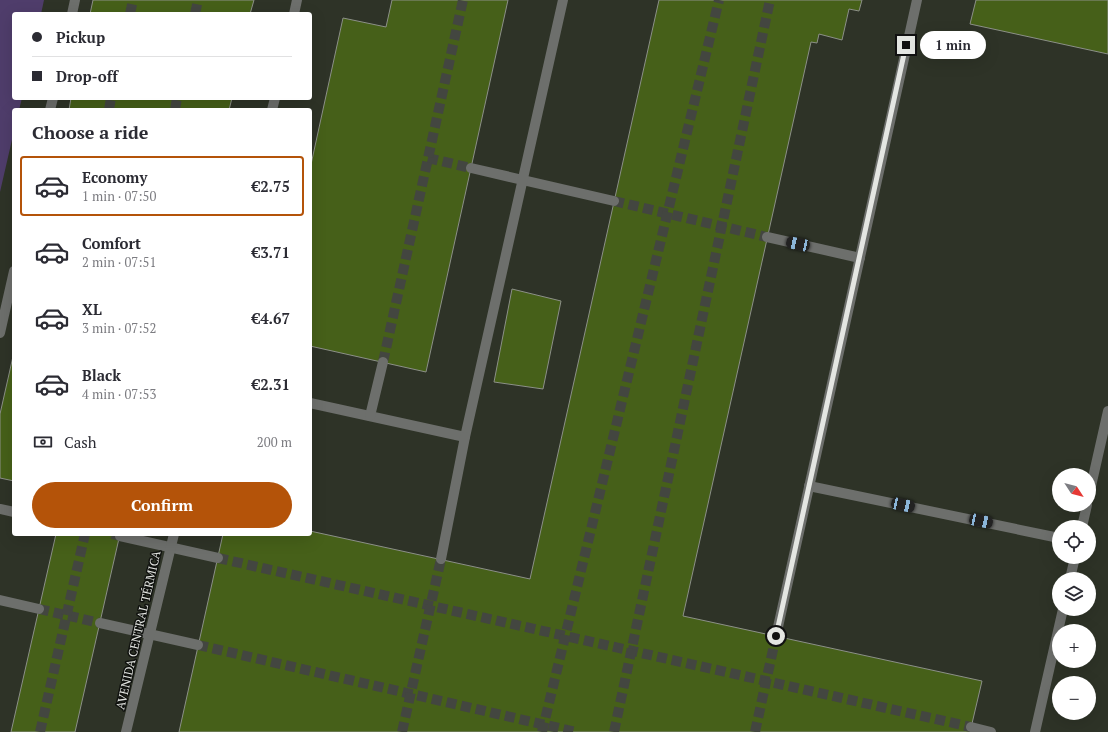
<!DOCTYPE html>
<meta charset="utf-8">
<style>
:root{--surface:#fff;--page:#f2f2f3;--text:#2b2b33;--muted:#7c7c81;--line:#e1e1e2;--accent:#b45309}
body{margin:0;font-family:"PT Serif",serif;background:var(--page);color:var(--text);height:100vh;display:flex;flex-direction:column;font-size:15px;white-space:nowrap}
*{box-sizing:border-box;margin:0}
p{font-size:13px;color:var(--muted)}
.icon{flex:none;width:22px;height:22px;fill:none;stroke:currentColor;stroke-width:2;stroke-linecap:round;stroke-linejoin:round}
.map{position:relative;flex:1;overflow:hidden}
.sheet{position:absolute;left:12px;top:108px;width:300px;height:428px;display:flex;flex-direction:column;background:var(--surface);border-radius:4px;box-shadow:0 4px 16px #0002}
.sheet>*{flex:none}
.banner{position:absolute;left:12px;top:12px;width:300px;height:88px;border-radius:4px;box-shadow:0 4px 16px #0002;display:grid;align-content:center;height:88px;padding:0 20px;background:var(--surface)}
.needle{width:26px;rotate:126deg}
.buttons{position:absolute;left:1052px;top:468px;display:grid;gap:8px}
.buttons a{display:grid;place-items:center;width:44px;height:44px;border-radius:50%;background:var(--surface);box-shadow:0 4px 16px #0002;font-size:20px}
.end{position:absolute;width:18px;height:18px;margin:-9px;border:5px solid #e4e6e2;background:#111;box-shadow:0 0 0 2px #111}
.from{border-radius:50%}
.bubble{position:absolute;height:28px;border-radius:14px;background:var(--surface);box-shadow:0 4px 16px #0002;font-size:13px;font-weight:600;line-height:28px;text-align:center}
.car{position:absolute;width:12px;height:24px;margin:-12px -6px;border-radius:5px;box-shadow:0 0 3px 1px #0007;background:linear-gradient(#222 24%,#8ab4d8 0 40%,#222 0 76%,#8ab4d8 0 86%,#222 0)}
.banner b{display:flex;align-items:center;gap:14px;height:38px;font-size:15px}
.banner b+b{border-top:1px solid var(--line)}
.banner i{width:10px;height:10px;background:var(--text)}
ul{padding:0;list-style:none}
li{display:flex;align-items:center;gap:12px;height:60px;margin:0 8px 6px;padding:0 12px;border:2px solid transparent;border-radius:4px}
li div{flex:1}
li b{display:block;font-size:15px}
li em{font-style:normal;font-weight:600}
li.on{border-color:var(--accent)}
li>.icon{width:36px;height:36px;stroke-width:1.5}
h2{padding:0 20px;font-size:18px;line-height:48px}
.pay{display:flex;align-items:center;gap:10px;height:44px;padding:0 20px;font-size:15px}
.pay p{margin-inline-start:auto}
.primary-button{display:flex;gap:8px;margin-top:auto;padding:8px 20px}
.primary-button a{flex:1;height:46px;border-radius:24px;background:var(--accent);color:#fff;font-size:16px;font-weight:600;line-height:46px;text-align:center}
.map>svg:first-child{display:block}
.built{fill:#2e3327;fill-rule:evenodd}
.green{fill:#4f3d6b}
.building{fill:#466019;stroke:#8c9088}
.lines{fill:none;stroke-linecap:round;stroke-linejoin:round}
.minor-tunnel{stroke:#434640;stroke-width:10;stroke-dasharray:10 5;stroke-linecap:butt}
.minor{stroke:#6d6f6c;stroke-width:10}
.route{stroke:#e4e6e2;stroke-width:5}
.labels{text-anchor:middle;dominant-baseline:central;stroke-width:3;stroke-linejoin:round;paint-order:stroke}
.street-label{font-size:12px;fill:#e4e6e2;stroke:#10120f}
</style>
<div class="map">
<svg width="1108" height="732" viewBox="0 0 1108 732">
<rect width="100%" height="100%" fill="#272a23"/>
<path class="built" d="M0 0H1108V732H0ZM14 14H310V98H14ZM14 110H310V534H14ZM1059 475H1089V505H1059ZM1059 527H1089V557H1059ZM1059 579H1089V609H1059ZM1059 631H1089V661H1059ZM1059 683H1089V713H1059Z"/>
<path class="green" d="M0 0H44L41 14H14V98H22L19 110H14V131L0 192Z"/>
<g class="building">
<path d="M93 0H254L250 14H90Z"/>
<path d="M392 0H508L426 372 310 346V169L343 18 386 27Z"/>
<path d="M659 0H862L859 11 849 9 842 40 819 34 817 43 811 42 683 616 982 681 970 732H179L223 534H310V531L530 579Z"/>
<path d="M976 0H1108V54L970 24Z"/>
<path d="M71 98H232L229 110H69Z"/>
<path d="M512 289 561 301 543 389 494 382Z"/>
<path d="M14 352V481L0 478V414Z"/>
<path d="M56 534H120L75 732H11Z"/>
</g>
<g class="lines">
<g class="minor-tunnel">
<path d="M130 14 133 0"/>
<path d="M195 14 198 0"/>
<path d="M109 110 111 98"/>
<path d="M175 110 177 98"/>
<path d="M428 158 471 168"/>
<path d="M614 201 767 237"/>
<path d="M383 362 463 0"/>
<path d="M112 534 120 536"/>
<path d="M218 558 971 727"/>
<path d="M39 609 100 623"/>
<path d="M198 645 576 732"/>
<path d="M40 732 85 534"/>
<path d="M402 732 441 559"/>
<path d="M542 732 719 0"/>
<path d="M614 732 770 0"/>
<path d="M755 732 776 636"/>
</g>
<g class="minor">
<path d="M72 14 75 0"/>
<path d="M294 14 297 0"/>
<path d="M50 110 53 98"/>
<path d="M272 110 275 98"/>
<path d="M471 168 614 201"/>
<path d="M767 237 860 258"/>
<path d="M0 333 14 271"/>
<path d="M310 403 465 437 563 0"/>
<path d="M370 416 383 362"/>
<path d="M809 486 1059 538"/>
<path d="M1089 495 1108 411"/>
<path d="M0 509 14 512"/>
<path d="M1082 527 1087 505"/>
<path d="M120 536 218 558"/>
<path d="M441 559 465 437"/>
<path d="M1070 579 1075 557"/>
<path d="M0 600 39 609"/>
<path d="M100 623 198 645"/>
<path d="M776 636 917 0"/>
<path d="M971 727 991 732"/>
<path d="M126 732 174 534"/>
<path d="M1035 732 1063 609"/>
</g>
</g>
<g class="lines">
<path class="route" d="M776 636 906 45"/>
</g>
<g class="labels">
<g class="street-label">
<text transform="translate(138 630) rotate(-77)">AVENIDA CENTRAL TÉRMICA</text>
</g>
</g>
</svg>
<div class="buttons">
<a><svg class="needle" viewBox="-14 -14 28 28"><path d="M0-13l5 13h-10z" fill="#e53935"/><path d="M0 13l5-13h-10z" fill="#7c7c81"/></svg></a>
<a><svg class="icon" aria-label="locate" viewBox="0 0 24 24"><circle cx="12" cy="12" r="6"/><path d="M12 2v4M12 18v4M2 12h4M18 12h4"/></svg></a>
<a><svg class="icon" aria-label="layers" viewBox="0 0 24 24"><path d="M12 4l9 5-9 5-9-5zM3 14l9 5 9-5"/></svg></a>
<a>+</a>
<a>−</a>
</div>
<i class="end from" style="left:776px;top:636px"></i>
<i class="end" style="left:906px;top:45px"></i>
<div class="bubble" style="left:920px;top:31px;width:66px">1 min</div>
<i class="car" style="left:798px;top:244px;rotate:282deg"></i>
<i class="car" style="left:903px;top:505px;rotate:102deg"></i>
<i class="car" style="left:981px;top:521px;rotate:102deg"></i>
<div class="banner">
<b><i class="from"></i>Pickup</b>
<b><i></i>Drop-off</b>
</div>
<section class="sheet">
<h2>Choose a ride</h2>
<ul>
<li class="on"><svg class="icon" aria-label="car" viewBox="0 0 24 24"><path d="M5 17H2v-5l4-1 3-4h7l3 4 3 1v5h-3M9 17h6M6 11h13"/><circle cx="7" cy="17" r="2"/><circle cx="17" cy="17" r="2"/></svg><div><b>Economy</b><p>1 min · 07:50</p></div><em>€2.75</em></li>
<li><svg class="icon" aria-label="car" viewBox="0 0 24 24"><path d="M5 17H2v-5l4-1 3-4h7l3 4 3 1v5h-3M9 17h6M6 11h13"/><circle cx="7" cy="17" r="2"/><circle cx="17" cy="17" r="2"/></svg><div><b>Comfort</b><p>2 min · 07:51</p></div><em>€3.71</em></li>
<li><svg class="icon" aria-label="car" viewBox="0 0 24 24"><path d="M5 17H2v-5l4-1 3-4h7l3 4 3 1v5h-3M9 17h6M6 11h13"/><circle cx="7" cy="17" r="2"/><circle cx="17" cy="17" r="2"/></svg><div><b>XL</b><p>3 min · 07:52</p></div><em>€4.67</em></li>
<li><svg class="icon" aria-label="car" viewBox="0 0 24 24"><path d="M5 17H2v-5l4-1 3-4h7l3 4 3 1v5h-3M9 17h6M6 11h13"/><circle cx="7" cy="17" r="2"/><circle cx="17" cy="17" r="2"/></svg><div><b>Black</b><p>4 min · 07:53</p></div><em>€2.31</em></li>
</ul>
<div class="pay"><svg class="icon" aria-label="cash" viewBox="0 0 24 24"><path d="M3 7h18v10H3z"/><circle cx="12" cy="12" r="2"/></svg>Cash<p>200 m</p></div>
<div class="primary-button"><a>Confirm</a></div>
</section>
</div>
